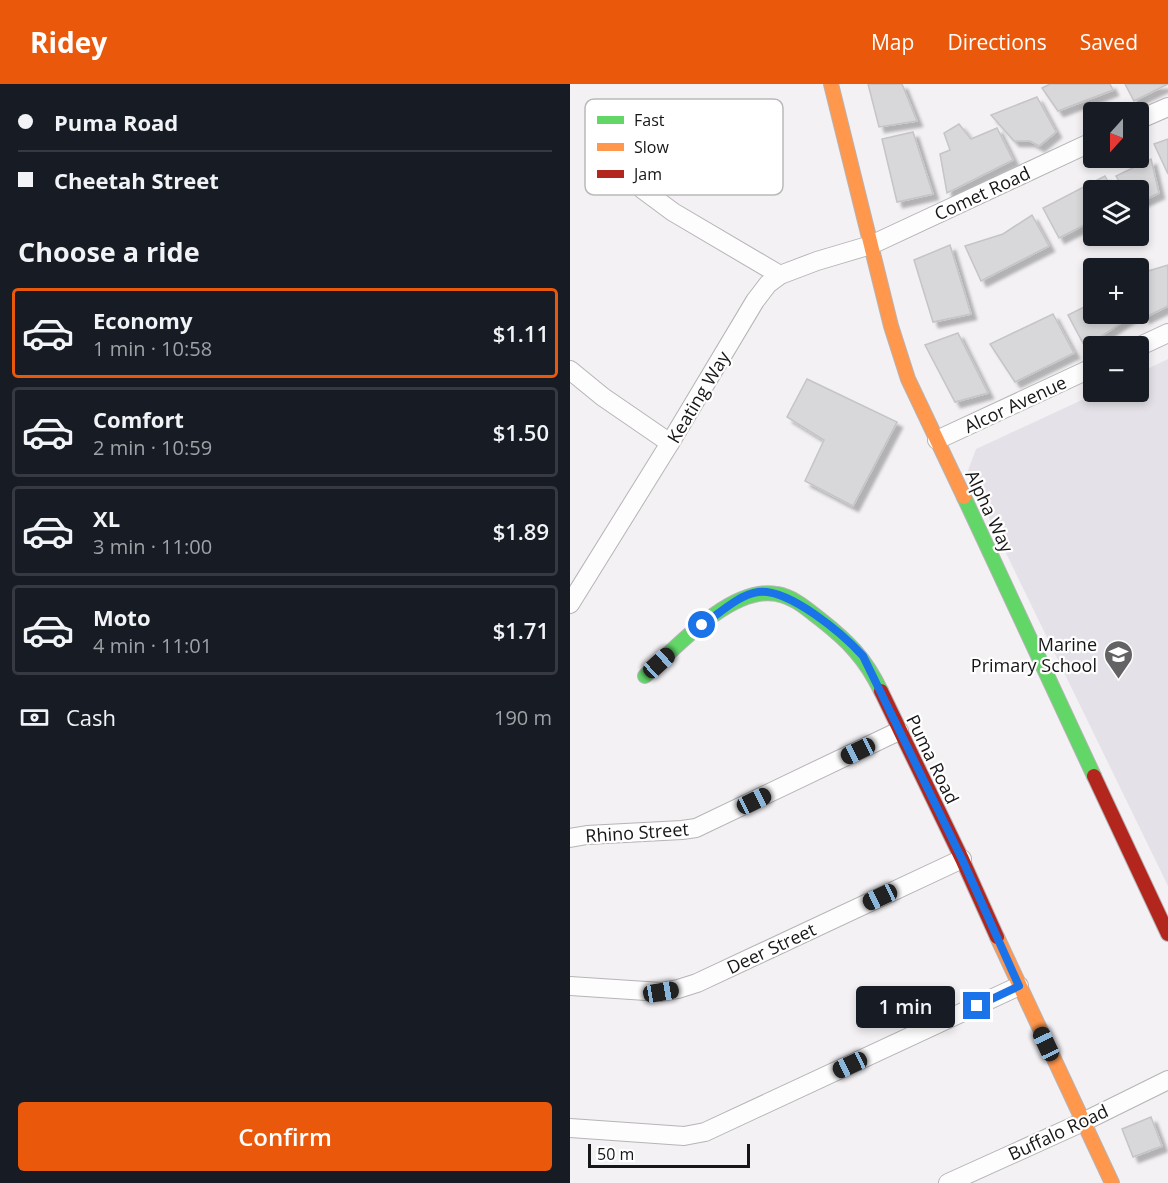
<!DOCTYPE html>
<meta charset="utf-8">
<style>
:root{--surface:#171b24;--page:#20242c;--text:#f1f3f6;--muted:#9ea1a6;--line:#363941;--accent:#ea580c}
body{margin:0;font-family:"Open Sans",sans-serif;background:var(--page);color:var(--text);height:100vh;display:flex;flex-direction:column;font-size:22px;white-space:nowrap}
*{box-sizing:border-box;margin:0}
p{font-size:20px;color:var(--muted)}
.icon{flex:none;width:33px;height:33px;fill:none;stroke:currentColor;stroke-width:2;stroke-linecap:round;stroke-linejoin:round}
.map{position:relative;flex:1;overflow:hidden}
.panel{display:flex;flex-direction:column;background:var(--surface);width:570px}
.panel>*{flex:none}
.guide{display:grid;align-content:center;height:132px;padding:0 18px;background:var(--surface)}
.needle{width:39px;rotate:201deg}
.buttons{position:absolute;left:513px;top:18px;display:grid;gap:12px}
.buttons a{display:grid;place-items:center;width:66px;height:66px;border-radius:6px;background:var(--surface);box-shadow:0 3px 9px #0003;font-size:30px}
.scale{position:absolute;left:18px;bottom:15px;width:162px;box-sizing:border-box;padding-left:6px;border:3px solid #161517;border-top:0;font-size:16px;line-height:21px;white-space:nowrap;color:#161517;-webkit-text-stroke:4px #fff;paint-order:stroke}
.end{position:absolute;width:27px;height:27px;margin:-14px;border:8px solid #1a73e8;background:#fff;box-shadow:0 0 0 3px #fff}
.from{border-radius:50%}
.bubble{position:absolute;height:42px;border-radius:6px;background:var(--surface);box-shadow:0 3px 9px #0003;font-size:20px;font-weight:600;line-height:42px;text-align:center}
.car{position:absolute;width:18px;height:36px;margin:-18px -9px;border-radius:8px;box-shadow:0 0 4px 2px #0007;background:linear-gradient(#222 24%,#8ab4d8 0 40%,#222 0 76%,#8ab4d8 0 86%,#222 0)}
.guide b{display:flex;align-items:center;gap:21px;height:57px;font-size:22px}
.guide b+b{border-top:2px solid var(--line)}
.guide i{width:15px;height:15px;background:var(--text)}
ul{padding:0;list-style:none}
li{display:flex;align-items:center;gap:18px;height:90px;margin:0 12px 9px;padding:0 6px;border:3px solid var(--line);border-radius:6px}
li div{flex:1}
li b{display:block;font-size:22px}
li em{font-style:normal;font-weight:600}
li.selected{border-color:var(--accent)}
li>.icon{width:54px;height:54px;stroke-width:1.5}
h2{padding:0 18px;font-size:27px;line-height:72px}
.pay{display:flex;align-items:center;gap:15px;height:66px;padding:0 18px;font-size:22px}
.pay p{margin-inline-start:auto}
.primary-button{display:flex;gap:12px;margin-top:auto;padding:12px 18px}
.primary-button a{flex:1;height:69px;border-radius:6px;background:var(--accent);color:#fff;font-size:24px;font-weight:600;line-height:69px;text-align:center}
header{display:flex;align-items:center;gap:36px;box-sizing:border-box;height:84px;padding:0 30px;background:var(--accent);color:#fff}
header strong{font-size:28px}
nav{display:flex;gap:33px;margin-inline-start:auto;font-size:21px}
main{display:flex;flex:1;min-height:0}
.map>svg:first-child{display:block}
.built{fill:#e5e1e8}
.building{fill:#d8d7d9;stroke:#c5c4c6;stroke-width:1.5;filter:url(#shadow)}
.lines{fill:none;stroke-linecap:round;stroke-linejoin:round}
.street-casing{stroke:#b6b4b6;stroke-width:20}
.fast-casing{stroke:#b6b4b6;stroke-width:16}
.slow-casing{stroke:#b6b4b6;stroke-width:16}
.jam-casing{stroke:#b6b4b6;stroke-width:16}
.street{stroke:#fdfdfd;stroke-width:18}
.fast{stroke:#63d668;stroke-width:14}
.slow{stroke:#ff974d;stroke-width:14}
.jam{stroke:#b3261e;stroke-width:14}
.route{stroke:#1a73e8;stroke-width:8}
.labels{text-anchor:middle;dominant-baseline:central;stroke-width:4.5;stroke-linejoin:round;paint-order:stroke}
.street-label{font-size:18px;fill:#161517;stroke:#fff}
.poi-label{font-size:18px;fill:#161517;stroke:#fff;text-anchor:end}
.key{fill:#fff;stroke:#b9b9b9;stroke-width:1.5}
.key-label{font-size:16px;fill:#161517}
</style>
<header>
<strong>Ridey</strong>
<nav><a>Map</a><a>Directions</a><a>Saved</a></nav>
</header>
<main>
<section class="panel">
<div class="guide">
<b><i class="from"></i>Puma Road</b>
<b><i></i>Cheetah Street</b>
</div>
<h2>Choose a ride</h2>
<ul>
<li class="selected"><svg class="icon" aria-label="car" viewBox="0 0 24 24"><path d="M5 17H2v-5l4-1 3-4h7l3 4 3 1v5h-3M9 17h6M6 11h13"/><circle cx="7" cy="17" r="2"/><circle cx="17" cy="17" r="2"/></svg><div><b>Economy</b><p>1 min · 10:58</p></div><em>$1.11</em></li>
<li><svg class="icon" aria-label="car" viewBox="0 0 24 24"><path d="M5 17H2v-5l4-1 3-4h7l3 4 3 1v5h-3M9 17h6M6 11h13"/><circle cx="7" cy="17" r="2"/><circle cx="17" cy="17" r="2"/></svg><div><b>Comfort</b><p>2 min · 10:59</p></div><em>$1.50</em></li>
<li><svg class="icon" aria-label="car" viewBox="0 0 24 24"><path d="M5 17H2v-5l4-1 3-4h7l3 4 3 1v5h-3M9 17h6M6 11h13"/><circle cx="7" cy="17" r="2"/><circle cx="17" cy="17" r="2"/></svg><div><b>XL</b><p>3 min · 11:00</p></div><em>$1.89</em></li>
<li><svg class="icon" aria-label="car" viewBox="0 0 24 24"><path d="M5 17H2v-5l4-1 3-4h7l3 4 3 1v5h-3M9 17h6M6 11h13"/><circle cx="7" cy="17" r="2"/><circle cx="17" cy="17" r="2"/></svg><div><b>Moto</b><p>4 min · 11:01</p></div><em>$1.71</em></li>
</ul>
<div class="pay"><svg class="icon" aria-label="cash" viewBox="0 0 24 24"><path d="M3 7h18v10H3z"/><circle cx="12" cy="12" r="2"/></svg>Cash<p>190 m</p></div>
<div class="primary-button"><a>Confirm</a></div>
</section>
<div class="map">
<svg width="598" height="1099" viewBox="0 0 598 1099">
<defs>
<filter id="shadow"><feDropShadow dx="5.5" dy="5.5" stdDeviation="1.5" flood-color="#0004"/></filter>
</defs>
<rect width="100%" height="100%" fill="#f3f1f4"/>
<path class="built" d="M598 275V802L397 389 406 365 529 308H568L569 289Z"/>
<g class="building">
<path d="M298 0H332L347 37 309 43Z"/>
<path d="M480 0H540L543 6 488 27 472 4Z"/>
<path d="M555 0H598L564 17Z"/>
<path d="M467 13 486 48 469 62 460 57H444L421 31Z"/>
<path d="M389 40 401 55 427 44 443 76 377 109 370 70 380 66 374 49Z"/>
<path d="M343 48 363 110 327 118 312 55Z"/>
<path d="M598 55V90L584 60Z"/>
<path d="M581 75 589 109 568 119V106H554L546 92Z"/>
<path d="M535 92 543 106H524V136L489 154 473 124Z"/>
<path d="M462 131 479 162 411 197 395 162 433 150Z"/>
<path d="M380 161 401 230 363 238 344 176Z"/>
<path d="M598 181V222L574 234 568 220V190Z"/>
<path d="M524 218V230H562L563 231 515 263 498 231Z"/>
<path d="M483 230 504 269 445 298 420 260Z"/>
<path d="M388 249 418 309 385 318 355 261Z"/>
<path d="M237 295 327 338 283 422 235 397 254 356 217 333Z"/>
<path d="M581 1033 592 1062 563 1073 552 1045Z"/>
</g>
<g class="lines">
<defs>
<g id="street">
<path d="M27 35 56 84 72 105 103 128 210 191"/>
<path d="M568 36 598 23"/>
<path d="M568 263 598 249"/>
<path d="M0 286 33 313 100 359"/>
<path d="M367 356 524 283"/>
<path d="M0 520 100 359 185 217 198 200 210 191 247 177 301 161 524 57"/>
<path d="M0 754 17 751 112 746 126 744 329 647"/>
<path d="M0 902 91 908 108 905 127 899 392 775"/>
<path d="M0 1044 114 1052 135 1048 449 902"/>
<path d="M378 1099 513 1038 598 996"/>
</g>
<g id="fast">
<path d="M394 413 524 692"/>
<path d="M75 592C105 564 162 501 207 510 224 513 237 525 250 535 278 557 295 574 311 607"/>
</g>
<g id="slow">
<path d="M261 0 321 242 338 295 394 413"/>
<path d="M427 853 542 1099"/>
</g>
<g id="jam">
<path d="M311 607 392 775 427 853"/>
<path d="M524 692 598 850"/>
</g>
</defs>
<use href="#street" class="street-casing"/>
<use href="#fast" class="fast-casing"/>
<use href="#slow" class="slow-casing"/>
<use href="#jam" class="jam-casing"/>
<use href="#street" class="street"/>
<use href="#fast" class="fast"/>
<use href="#slow" class="slow"/>
<use href="#jam" class="jam"/>
</g>
<g class="lines">
<path class="route" d="M132 541C149 530 168 511 188 508 219 504 273 550 293 572L392 775 449 902 407 922"/>
</g>
<defs>
<symbol id="school-pin" viewBox="-11 -11 22 30"><path d="M0 17L-7.5 6A9.5 9.5 0 1 1 7.5 6Z" fill="#636264" stroke="#fff"/><path d="M0-5L7-2L0 1L-7-2ZM-4 1L0 2.5L4 1V4Q0 6-4 4Z" fill="#fff"/></symbol>
</defs>
<g fill-rule="evenodd">
<use href="#school-pin" x="532" y="554" width="33" height="45"/>
</g>
<g class="labels">
<g class="street-label">
<text transform="translate(412 109) rotate(-25)">Comet Road</text>
<text transform="translate(128 313) rotate(-59)">Keating Way</text>
<text transform="translate(445 320) rotate(-25)">Alcor Avenue</text>
<text transform="translate(420 427) rotate(65)">Alpha Way</text>
<text transform="translate(363 675) rotate(64)">Puma Road</text>
<text transform="translate(67 748) rotate(-4)">Rhino Street</text>
<text transform="translate(201 864) rotate(-25)">Deer Street</text>
<text transform="translate(488 1048) rotate(-25)">Buffalo Road</text>
</g>
<g class="poi-label">
<text x="527" y="560">Marine<tspan x="527" dy="21">Primary School</tspan></text>
</g>
</g>
<rect x="15" y="15" width="198" height="96" rx="9" class="key"/>
<rect x="27" y="32" width="27" height="8" fill="#63d668"/>
<rect x="27" y="59" width="27" height="8" fill="#ff974d"/>
<rect x="27" y="86" width="27" height="8" fill="#b3261e"/>
<g class="key-label">
<text x="64" y="42">Fast</text>
<text x="64" y="69">Slow</text>
<text x="64" y="96">Jam</text>
</g>
</svg>
<div class="buttons">
<a><svg class="needle" viewBox="-14 -14 28 28"><path d="M0-13l5 13h-10z" fill="#e53935"/><path d="M0 13l5-13h-10z" fill="#9ea1a6"/></svg></a>
<a><svg class="icon" aria-label="layers" viewBox="0 0 24 24"><path d="M12 4l9 5-9 5-9-5zM3 14l9 5 9-5"/></svg></a>
<a>+</a>
<a>−</a>
</div>
<div class="scale">50 m</div>
<i class="end from" style="left:132px;top:541px"></i>
<i class="end" style="left:407px;top:922px"></i>
<div class="bubble" style="left:286px;top:902px;width:99px">1 min</div>
<i class="car" style="left:89px;top:579px;rotate:48deg"></i>
<i class="car" style="left:288px;top:667px;rotate:244deg"></i>
<i class="car" style="left:184px;top:717px;rotate:64deg"></i>
<i class="car" style="left:310px;top:813px;rotate:245deg"></i>
<i class="car" style="left:91px;top:908px;rotate:81deg"></i>
<i class="car" style="left:476px;top:960px;rotate:335deg"></i>
<i class="car" style="left:280px;top:981px;rotate:245deg"></i>
</div>
</main>
